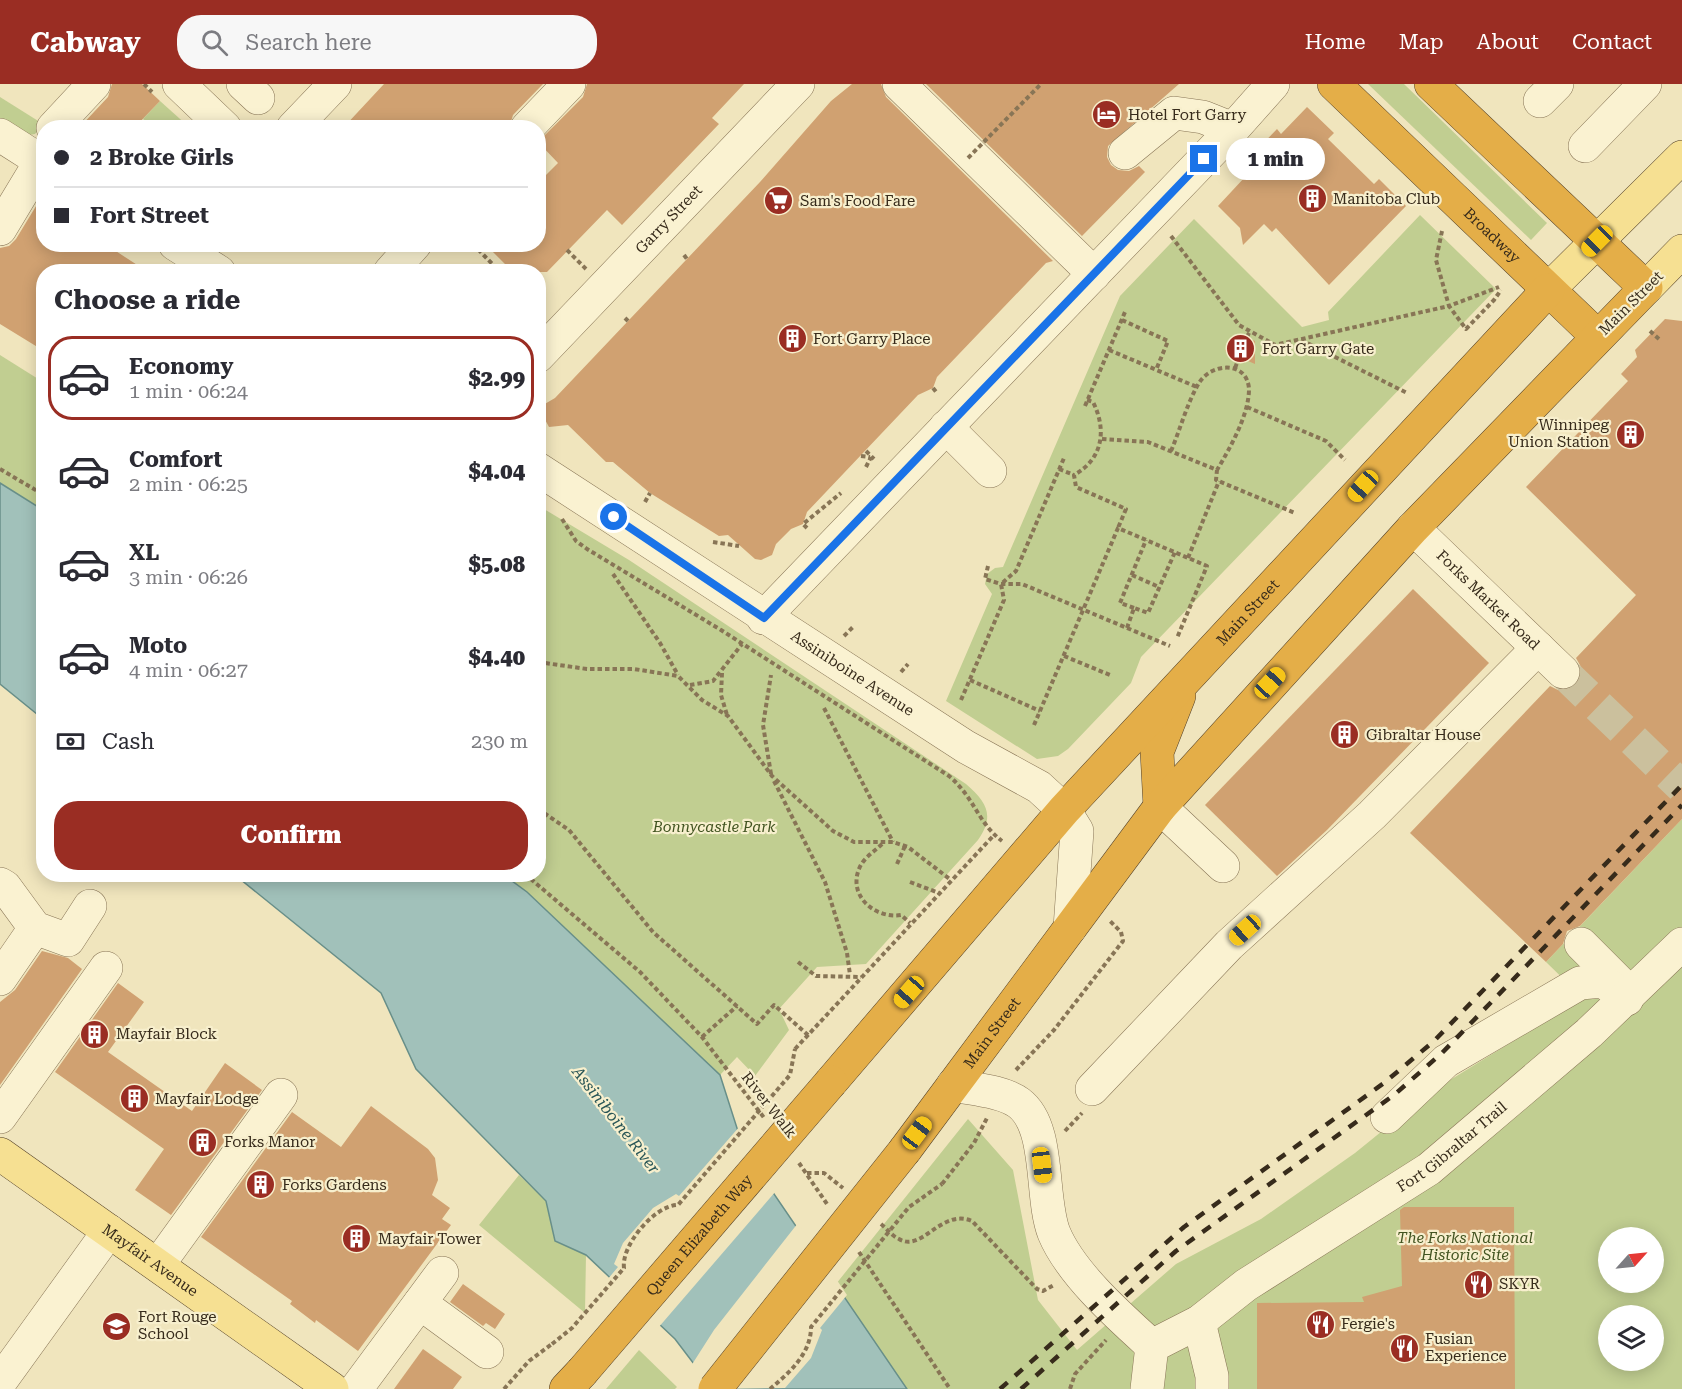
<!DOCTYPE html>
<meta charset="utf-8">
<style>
:root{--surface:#fff;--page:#f7f7f7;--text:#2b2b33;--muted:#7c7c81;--line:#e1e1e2;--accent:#9a2d23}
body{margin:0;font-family:"Roboto Serif",serif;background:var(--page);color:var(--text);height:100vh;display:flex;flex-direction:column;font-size:22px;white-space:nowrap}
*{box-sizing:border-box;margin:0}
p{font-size:20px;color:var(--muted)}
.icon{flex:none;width:33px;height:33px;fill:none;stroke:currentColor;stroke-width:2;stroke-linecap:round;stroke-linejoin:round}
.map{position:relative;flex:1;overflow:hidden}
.sheet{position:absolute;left:36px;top:180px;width:510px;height:618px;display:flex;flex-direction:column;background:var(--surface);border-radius:24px;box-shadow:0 3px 15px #0003}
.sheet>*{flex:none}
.top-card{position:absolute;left:36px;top:36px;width:510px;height:132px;border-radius:24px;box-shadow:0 3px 15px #0003;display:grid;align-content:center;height:132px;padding:0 18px;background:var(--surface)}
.needle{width:39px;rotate:63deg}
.fabs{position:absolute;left:1598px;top:1143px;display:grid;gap:12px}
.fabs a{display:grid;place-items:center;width:66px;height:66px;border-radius:50%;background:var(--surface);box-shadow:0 3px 15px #0003;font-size:30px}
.end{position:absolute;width:27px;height:27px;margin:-14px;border:8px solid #1a73e8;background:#fff;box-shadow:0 0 0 3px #fff}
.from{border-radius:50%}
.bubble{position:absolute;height:42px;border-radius:21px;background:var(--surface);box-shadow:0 3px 15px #0003;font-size:20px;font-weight:800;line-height:42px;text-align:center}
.car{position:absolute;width:18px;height:36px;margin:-18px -9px;border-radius:8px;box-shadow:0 0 4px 2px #0007;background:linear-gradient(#f5c518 24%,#345 0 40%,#f5c518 0 76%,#345 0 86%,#f5c518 0)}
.top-card b{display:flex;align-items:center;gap:21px;height:57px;font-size:22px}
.top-card b+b{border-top:2px solid var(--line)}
.top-card i{width:15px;height:15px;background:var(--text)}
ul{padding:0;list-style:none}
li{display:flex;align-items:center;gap:18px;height:84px;margin:0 12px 9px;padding:0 6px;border:3px solid transparent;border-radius:24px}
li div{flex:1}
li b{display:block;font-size:22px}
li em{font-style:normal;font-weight:800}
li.selected{border-color:var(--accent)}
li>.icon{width:54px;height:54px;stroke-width:1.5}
h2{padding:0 18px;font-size:27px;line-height:72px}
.pay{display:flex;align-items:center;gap:15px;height:66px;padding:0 18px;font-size:22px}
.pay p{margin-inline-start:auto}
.button{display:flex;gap:12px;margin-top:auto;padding:12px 18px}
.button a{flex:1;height:69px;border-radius:24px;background:var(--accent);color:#fff;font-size:24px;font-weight:800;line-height:69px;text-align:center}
header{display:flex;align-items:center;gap:36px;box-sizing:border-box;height:84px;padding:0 30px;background:var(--accent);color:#fff}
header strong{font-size:28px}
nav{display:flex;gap:33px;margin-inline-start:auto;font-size:21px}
.search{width:420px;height:54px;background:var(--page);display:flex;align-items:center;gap:15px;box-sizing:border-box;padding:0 21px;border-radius:24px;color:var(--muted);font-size:22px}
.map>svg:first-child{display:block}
.green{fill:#c1ce91;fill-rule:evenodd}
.water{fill:#a1c1ba;stroke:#688f89;stroke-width:1.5}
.pier{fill:#f0e5bd}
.building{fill:#d0a171}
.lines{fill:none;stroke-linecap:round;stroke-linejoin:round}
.minor-tunnel{stroke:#cbc09d;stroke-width:33;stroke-dasharray:33 16;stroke-linecap:butt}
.minor-casing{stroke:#887556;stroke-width:34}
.major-casing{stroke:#55422a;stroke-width:34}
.highway-casing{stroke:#55422a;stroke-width:34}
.path{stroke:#887556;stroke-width:4;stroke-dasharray:4.5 3;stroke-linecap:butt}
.minor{stroke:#faf2d1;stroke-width:33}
.major{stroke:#f6e092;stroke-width:33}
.highway{stroke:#e4ae48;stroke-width:33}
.rail{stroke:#372b1b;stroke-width:4.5;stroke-dasharray:10 10;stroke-linecap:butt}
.highway-bridge-casing{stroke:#55422a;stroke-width:34;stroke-linecap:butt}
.path-bridge{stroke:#887556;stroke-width:4;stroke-dasharray:4.5 3;stroke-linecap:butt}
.highway-bridge{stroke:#e4ae48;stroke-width:33}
.route{stroke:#1a73e8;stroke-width:8}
.labels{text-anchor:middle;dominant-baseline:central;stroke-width:4.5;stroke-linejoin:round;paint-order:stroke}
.poi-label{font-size:15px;fill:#372b1b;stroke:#f7efcd;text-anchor:start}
.street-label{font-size:15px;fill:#372b1b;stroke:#f7efcd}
.park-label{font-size:15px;font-style:italic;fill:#425421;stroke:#f7efcd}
.water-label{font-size:16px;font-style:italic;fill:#295657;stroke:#f7efcd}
</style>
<header>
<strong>Cabway</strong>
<div class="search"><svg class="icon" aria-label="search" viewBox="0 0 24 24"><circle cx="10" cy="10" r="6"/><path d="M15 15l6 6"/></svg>Search here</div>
<nav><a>Home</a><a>Map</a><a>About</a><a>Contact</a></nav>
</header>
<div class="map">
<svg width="1682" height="1305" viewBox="0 0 1682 1305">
<rect width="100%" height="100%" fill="#f0e5bd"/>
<g class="green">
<path d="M1368 0H1404L1547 139 1531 156Z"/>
<path d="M0 13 43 40 35 50 29 51 0 35Z"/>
<path d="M160 17 189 43H155L143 35Z"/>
<path d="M1420 131 1496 205 1141 573 1131 599 1068 665 1058 672 1037 675 946 617 992 510 985 500 987 490 995 484 1003 483 1120 212 1194 135 1302 243 1329 236 1328 228Z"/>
<path d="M0 271 43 298V426L0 399Z"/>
<path d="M539 422 629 476 966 700C987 718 995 732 978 756L866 880 817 883 779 925 789 946 755 992 737 973 720 991 527 808 504 791 538 790Z"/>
<path d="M1682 735V1305H752L968 1035 1013 1086 1038 1216 1077 1266 1176 1180 1261 1135 1355 1069 1429 1009 1583 914 1546 878ZM1608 1154H1653V1198H1608ZM1608 1232H1653V1276H1608Z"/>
<path d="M519 1091 546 1117 555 1157 586 1171 585 1229 479 1141Z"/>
<path d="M639 1266 677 1303 675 1305H606Z"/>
</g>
<g class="water">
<path d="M0 399 43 426V635L0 600Z"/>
<path d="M235 791H504L527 808 720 991 744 1066 907 1305H713L675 1255 586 1171 555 1157 546 1117 416 985 381 909Z"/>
</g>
<g class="pier">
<path d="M740 1042 747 1065 776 1107 658 1244 607 1196 618 1183 614 1180 623 1159 653 1124 676 1110 679 1112Z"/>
<path d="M798 1139 847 1211 820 1244 822 1246 811 1274 785 1304 709 1305 691 1282 714 1246Z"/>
</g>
<g class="building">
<path d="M112 0H142L160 17 134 44H79L108 13Z"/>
<path d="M384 0H543L513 31 509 44H343Z"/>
<path d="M587 0H744L712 34 719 40 622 141 607 126 547 188H513L485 160H538V99L558 79 538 58 583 13Z"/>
<path d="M852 0H881L886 13 1053 177 1046 179 937 293 933 304 918 311 807 428 803 440 791 445 776 460 772 471 761 476 755 475 728 451 719 452 650 409 613 378H606L568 341 549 343 542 330 543 321 555 314 760 98 831 17Z"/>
<path d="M926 0H1179L1108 62 1107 73 1111 81 1118 86 1129 87 1139 82 1145 88 1082 152Z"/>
<path d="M1307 23 1334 49 1328 55 1374 100 1379 95 1406 122 1329 201 1276 144 1272 148 1264 140 1243 161 1240 144 1218 122 1245 93 1237 86 1277 45 1281 50Z"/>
<path d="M44 109V160H105L148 188H44V267L0 240V164L9 162 16 155Z"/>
<path d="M1665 235 1682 237V735L1580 842 1567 847 1563 860 1546 878 1410 749 1550 602 1558 606H1568L1577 601 1581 593V583L1576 574 1636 511 1526 403 1628 297 1621 290 1637 273 1635 266Z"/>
<path d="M1238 250 1255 257V280L1225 267Z"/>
<path d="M1413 505 1489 579 1327 746 1277 792 1205 721Z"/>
<path d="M42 867 68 874 82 885 0 1001V918L15 906Z"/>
<path d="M118 899 144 918 108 968 192 1027 225 979 262 1006 171 1131 135 1106 164 1065 55 988Z"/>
<path d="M371 1022 428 1065 435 1074 438 1096 432 1111 450 1124 442 1135 451 1141 358 1267 316 1236 315 1239 290 1220 292 1217 201 1153 292 1028 341 1063Z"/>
<path d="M1404 1123H1514L1515 1305H1257V1219L1364 1218 1362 1213 1402 1202 1400 1126Z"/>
<path d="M463 1200 505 1230 495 1245 486 1239 483 1242 450 1218Z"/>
<path d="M423 1265 462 1293 453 1305H394Z"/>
</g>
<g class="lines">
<path class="minor-tunnel" d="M1563 588 1682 703"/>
<defs>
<g id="minor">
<path d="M179 0 225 44"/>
<path d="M243 0 258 14"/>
<path d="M899 0 1094 190"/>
<path d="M1540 17 1557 0"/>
<path d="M53 44 94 0"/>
<path d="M293 44 335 0"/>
<path d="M527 44 569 0"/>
<path d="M0 51 44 79"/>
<path d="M1585 62 1645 0"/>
<path d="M1125 69 1174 29 1203 33 1233 45"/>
<path d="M0 145 41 77"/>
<path d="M175 160 219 188"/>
<path d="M390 188 415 160"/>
<path id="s1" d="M538 272 798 0"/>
<path d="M946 343 990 387"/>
<path id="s2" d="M538 385 966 663 1039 703 1064 726 1077 747 1070 844"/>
<path id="s3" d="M1413 444 1563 588"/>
<path d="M763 534 1233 45 1273 0"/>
<path d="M1160 723 1223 782"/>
<path d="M0 800 5 803 35 844 68 856 90 822"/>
<path d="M1581 860 1626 905"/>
<path d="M0 895 35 844"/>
<path d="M953 1001C972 1005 1003 1007 1019 1019 1051 1043 1040 1114 1054 1149 1071 1190 1120 1233 1152 1262"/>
<path d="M1092 1005 1229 861 1372 731 1538 564"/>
<path d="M0 1033 106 884"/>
<path d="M1387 1033 1446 977 1580 899 1603 897 1627 915"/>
<path d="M158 1181 281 1011"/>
<path d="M420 1219 487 1268"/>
<path d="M1199 1238 1212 1292V1305"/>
<path d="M0 1298 109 1147"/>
<path d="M356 1305 442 1189"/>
<path id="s4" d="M1147 1305 1152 1262 1199 1238 1246 1201 1429 1085 1589 949 1682 860"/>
</g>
<g id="major">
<path d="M1646 204 1682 167"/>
<path d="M1548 206 1682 73"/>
<path id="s5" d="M0 1070 332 1305"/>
</g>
<g id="highway">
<path id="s6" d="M1334 0 1597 252"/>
<path d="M1160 723 1157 668 1179 612"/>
<path id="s7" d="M831 998 1064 726 1548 206"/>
<path id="s8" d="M905 1066 1160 723 1413 444 1646 204 1431 0"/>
<path d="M566 1305 582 1288"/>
</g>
</defs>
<use href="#minor" class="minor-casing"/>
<use href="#major" class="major-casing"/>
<use href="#highway" class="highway-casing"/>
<g class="path">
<path d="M144 0 152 8"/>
<path d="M1442 147 1436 176 1449 222 1499 203"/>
<path d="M1171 152 1239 241 1275 261 1449 222 1466 245 1494 216 1501 206"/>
<path d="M473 160 500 188"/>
<path d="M567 166 586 185"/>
<path d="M684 171 687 175"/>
<path d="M625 234 628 237"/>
<path d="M1122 236 1168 257 1156 286"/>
<path d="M1650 247 1659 255"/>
<path d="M1247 253 1250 247"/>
<path d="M1301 256 1407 309"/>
<path d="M1109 266 1197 303"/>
<path d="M1235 284 1239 274"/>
<path d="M933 304 937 309"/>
<path d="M1087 316 1093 318C1107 346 1103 375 1074 391L1076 403 1126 425 1118 444"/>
<path d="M1085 322 1125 228"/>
<path d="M1247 323 1326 357 1345 376"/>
<path d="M1102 355 1148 358 1217 386 1216 396 1295 429"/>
<path d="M866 367 874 375"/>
<path d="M1171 367C1180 346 1187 319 1199 299 1211 279 1247 276 1249 305 1249 331 1230 364 1217 386"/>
<path d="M861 372 870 373"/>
<path d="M866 383 871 373"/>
<path d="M0 385 44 411"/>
<path d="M1059 385 1074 391"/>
<path d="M645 418 650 409"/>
<path d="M562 435 576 457 587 465 721 546 949 692C974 713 978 739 1002 757"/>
<path d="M807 444 803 440 841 409"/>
<path d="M713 458 739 462"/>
<path d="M1188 474 1219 397"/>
<path d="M988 482 985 495 1001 500H1022L1170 562"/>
<path d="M613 490 660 559 678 591"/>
<path d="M1132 491 1159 503"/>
<path d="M1134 524 1120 519 1146 456"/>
<path d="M1127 544 1134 524 1148 529 1175 468"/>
<path d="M844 552 854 542"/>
<path d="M1064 572 1110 591"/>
<path d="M538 578 587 585H634L678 592 702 616 728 632 772 692 833 747 854 758H893L908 763 951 796"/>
<path d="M901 588 908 580"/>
<path d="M722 589 721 611 727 631"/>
<path d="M970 596 1040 627"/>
<path d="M690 601 713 597 742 560"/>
<path d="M961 616 1004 516 1001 500 1016 487 1064 374"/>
<path d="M824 624 893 758"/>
<path d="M1034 641 1118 444 1207 482 1177 554"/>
<path d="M771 690 763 641 771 591"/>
<path d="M774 697 825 798 847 869 850 891"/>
<path d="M538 725 569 746 653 848 757 940 774 921 808 951"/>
<path d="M882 760C874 768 863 774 859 785 848 812 875 835 901 831L910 839"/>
<path d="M897 780 905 762"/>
<path d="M525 790 640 888 702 953 765 1035"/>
<path d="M910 798 939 809"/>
<path d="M798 878 816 892 861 893"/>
<path d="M702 953 737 922"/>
<path d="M795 965 994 751"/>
<path d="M1016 986 1054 946 1123 857 1121 848 1110 837"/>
<path d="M1065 1047 1082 1029"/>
<path d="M799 1079 827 1120"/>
<path d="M807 1089H824L843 1104"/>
<path d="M942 1100 974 1059 987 1034"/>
<path d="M881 1140C887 1145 892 1152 899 1155 922 1169 941 1124 972 1137L1037 1205 1043 1207 1054 1201"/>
<path d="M859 1168 950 1305"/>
<path d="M504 1305 529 1277 552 1260"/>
<path d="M1070 1305 1075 1290 1106 1256"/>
</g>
<use href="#minor" class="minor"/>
<use href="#major" class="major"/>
<use href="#highway" class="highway"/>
<g class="rail">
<path d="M1000 1305 1184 1143 1384 999 1434 957 1682 701"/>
<path d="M1021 1305 1176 1167 1394 1011 1442 969 1682 721"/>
</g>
<defs>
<g id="highway-bridge">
<path id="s9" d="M582 1288 831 998"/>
<path d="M715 1305 905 1066"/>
</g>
</defs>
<use href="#highway-bridge" class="highway-bridge-casing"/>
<g class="path-bridge">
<path d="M968 74 1041 0"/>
<path d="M552 1260 572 1244 624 1184C621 1161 655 1121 678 1121L790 991 795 965"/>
<path d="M770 1305C789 1289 811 1270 811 1243L909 1123 942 1100"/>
</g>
<use href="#highway-bridge" class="highway-bridge"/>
</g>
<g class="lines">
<path class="route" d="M614 433 764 534 1204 75"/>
</g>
<defs>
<symbol id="hotel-disc" viewBox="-11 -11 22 22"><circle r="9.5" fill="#9a2d23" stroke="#f7efcd"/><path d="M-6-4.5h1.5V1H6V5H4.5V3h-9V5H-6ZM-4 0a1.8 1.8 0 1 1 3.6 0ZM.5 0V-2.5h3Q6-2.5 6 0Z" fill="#fff"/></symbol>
<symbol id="building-disc" viewBox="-11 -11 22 22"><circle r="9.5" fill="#9a2d23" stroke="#f7efcd"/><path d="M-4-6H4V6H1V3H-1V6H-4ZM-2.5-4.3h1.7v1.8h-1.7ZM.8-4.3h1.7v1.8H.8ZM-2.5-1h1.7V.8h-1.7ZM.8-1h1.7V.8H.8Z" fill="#fff"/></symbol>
<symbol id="supermarket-disc" viewBox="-11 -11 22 22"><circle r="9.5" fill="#9a2d23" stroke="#f7efcd"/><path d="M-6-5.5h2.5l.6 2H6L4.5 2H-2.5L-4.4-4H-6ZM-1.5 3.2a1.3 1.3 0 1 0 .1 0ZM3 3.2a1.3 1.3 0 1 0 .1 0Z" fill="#fff"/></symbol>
<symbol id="restaurant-disc" viewBox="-11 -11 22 22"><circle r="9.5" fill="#9a2d23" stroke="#f7efcd"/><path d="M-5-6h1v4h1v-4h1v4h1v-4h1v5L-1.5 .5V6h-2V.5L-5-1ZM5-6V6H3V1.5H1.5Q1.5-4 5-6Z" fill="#fff"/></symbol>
<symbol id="school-disc" viewBox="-11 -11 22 22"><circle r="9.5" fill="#9a2d23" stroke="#f7efcd"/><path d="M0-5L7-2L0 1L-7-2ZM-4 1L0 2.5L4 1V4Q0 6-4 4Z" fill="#fff"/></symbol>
</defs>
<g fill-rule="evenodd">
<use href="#hotel-disc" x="1090" y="14" width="33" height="33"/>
<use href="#building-disc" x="1296" y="98" width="33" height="33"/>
<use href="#supermarket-disc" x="762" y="100" width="33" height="33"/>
<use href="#building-disc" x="776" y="238" width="33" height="33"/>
<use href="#building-disc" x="1224" y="248" width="33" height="33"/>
<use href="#building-disc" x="1614" y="334" width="33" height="33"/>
<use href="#building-disc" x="1328" y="634" width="33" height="33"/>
<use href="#building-disc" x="78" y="934" width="33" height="33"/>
<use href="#building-disc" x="118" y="998" width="33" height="33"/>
<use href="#building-disc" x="186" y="1042" width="33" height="33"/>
<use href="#building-disc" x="244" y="1084" width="33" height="33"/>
<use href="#building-disc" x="340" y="1138" width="33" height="33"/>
<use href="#restaurant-disc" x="1462" y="1184" width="33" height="33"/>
<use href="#restaurant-disc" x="1304" y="1224" width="33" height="33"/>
<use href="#school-disc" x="100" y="1226" width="33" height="33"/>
<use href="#restaurant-disc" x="1388" y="1248" width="33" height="33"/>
</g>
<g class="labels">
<g class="poi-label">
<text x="1128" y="31">Hotel Fort Garry</text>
<text x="1333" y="115">Manitoba Club</text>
<text x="800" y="117">Sam's Food Fare</text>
<text x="813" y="255">Fort Garry Place</text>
<text x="1262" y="265">Fort Garry Gate</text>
<text x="1609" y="341" text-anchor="end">Winnipeg<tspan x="1609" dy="17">Union Station</tspan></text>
<text x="1366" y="651">Gibraltar House</text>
<text x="116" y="950">Mayfair Block</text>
<text x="155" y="1015">Mayfair Lodge</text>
<text x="224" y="1058">Forks Manor</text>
<text x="282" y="1101">Forks Gardens</text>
<text x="378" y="1155">Mayfair Tower</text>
<text x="1499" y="1200">SKYR</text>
<text x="138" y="1233">Fort Rouge<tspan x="138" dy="17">School</tspan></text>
<text x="1341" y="1240">Fergie's</text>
<text x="1425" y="1255">Fusian<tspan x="1425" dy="17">Experience</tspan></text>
</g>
<g class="street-label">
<text stroke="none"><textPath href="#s1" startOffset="189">Garry Street</textPath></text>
<text stroke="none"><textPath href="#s6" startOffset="219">Broadway</textPath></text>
<text transform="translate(1631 219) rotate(-45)">Main Street</text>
<text stroke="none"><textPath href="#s3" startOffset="104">Forks Market Road</textPath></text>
<text stroke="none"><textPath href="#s7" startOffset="628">Main Street</textPath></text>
<text stroke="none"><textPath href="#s2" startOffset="375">Assiniboine Avenue</textPath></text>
<text stroke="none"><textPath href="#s8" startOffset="146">Main Street</textPath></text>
<text transform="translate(769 1021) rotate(52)">River Walk</text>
<text stroke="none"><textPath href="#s4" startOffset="404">Fort Gibraltar Trail</textPath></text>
<text stroke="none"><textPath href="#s9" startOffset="180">Queen Elizabeth Way</textPath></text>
<text stroke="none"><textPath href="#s5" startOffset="184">Mayfair Avenue</textPath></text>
</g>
<g class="park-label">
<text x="714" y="743">Bonnycastle Park</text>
<text x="1465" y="1154">The Forks National<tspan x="1465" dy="17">Historic Site</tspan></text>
</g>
<g class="water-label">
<text transform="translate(616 1036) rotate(52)">Assiniboine River</text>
</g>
</g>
</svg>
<div class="fabs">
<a><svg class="needle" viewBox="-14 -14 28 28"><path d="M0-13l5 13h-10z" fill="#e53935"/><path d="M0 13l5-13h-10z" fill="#7c7c81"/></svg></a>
<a><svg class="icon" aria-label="layers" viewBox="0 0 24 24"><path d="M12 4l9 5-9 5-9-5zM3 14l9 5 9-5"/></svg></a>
</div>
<i class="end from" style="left:614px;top:433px"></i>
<i class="end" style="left:1204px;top:75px"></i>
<div class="bubble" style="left:1226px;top:54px;width:99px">1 min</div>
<i class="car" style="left:1597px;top:157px;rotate:225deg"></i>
<i class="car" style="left:1363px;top:402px;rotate:222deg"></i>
<i class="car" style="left:1270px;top:599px;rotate:43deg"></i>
<i class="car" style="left:1245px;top:846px;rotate:228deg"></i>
<i class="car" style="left:909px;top:908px;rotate:221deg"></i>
<i class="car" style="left:917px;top:1049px;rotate:37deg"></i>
<i class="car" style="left:1042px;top:1081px;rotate:173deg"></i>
<div class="top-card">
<b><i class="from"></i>2 Broke Girls</b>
<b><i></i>Fort Street</b>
</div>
<section class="sheet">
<h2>Choose a ride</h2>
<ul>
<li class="selected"><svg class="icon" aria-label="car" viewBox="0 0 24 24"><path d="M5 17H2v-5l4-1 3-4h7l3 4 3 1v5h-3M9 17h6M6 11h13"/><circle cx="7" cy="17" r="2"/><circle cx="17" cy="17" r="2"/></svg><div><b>Economy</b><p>1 min · 06:24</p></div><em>$2.99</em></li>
<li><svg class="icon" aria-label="car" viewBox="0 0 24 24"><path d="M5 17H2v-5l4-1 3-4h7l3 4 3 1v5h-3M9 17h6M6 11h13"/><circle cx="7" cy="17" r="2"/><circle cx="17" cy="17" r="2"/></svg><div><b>Comfort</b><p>2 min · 06:25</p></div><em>$4.04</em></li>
<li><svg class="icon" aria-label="car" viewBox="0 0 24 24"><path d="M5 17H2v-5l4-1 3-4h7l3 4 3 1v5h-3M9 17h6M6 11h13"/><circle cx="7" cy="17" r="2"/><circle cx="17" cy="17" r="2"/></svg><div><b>XL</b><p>3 min · 06:26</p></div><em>$5.08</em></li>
<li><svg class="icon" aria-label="car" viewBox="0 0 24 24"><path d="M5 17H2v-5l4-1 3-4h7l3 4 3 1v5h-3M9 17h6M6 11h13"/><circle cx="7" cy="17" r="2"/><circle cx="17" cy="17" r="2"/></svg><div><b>Moto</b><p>4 min · 06:27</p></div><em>$4.40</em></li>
</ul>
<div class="pay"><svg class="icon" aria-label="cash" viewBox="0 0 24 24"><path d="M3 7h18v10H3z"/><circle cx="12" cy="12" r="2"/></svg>Cash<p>230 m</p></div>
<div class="button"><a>Confirm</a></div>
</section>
</div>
